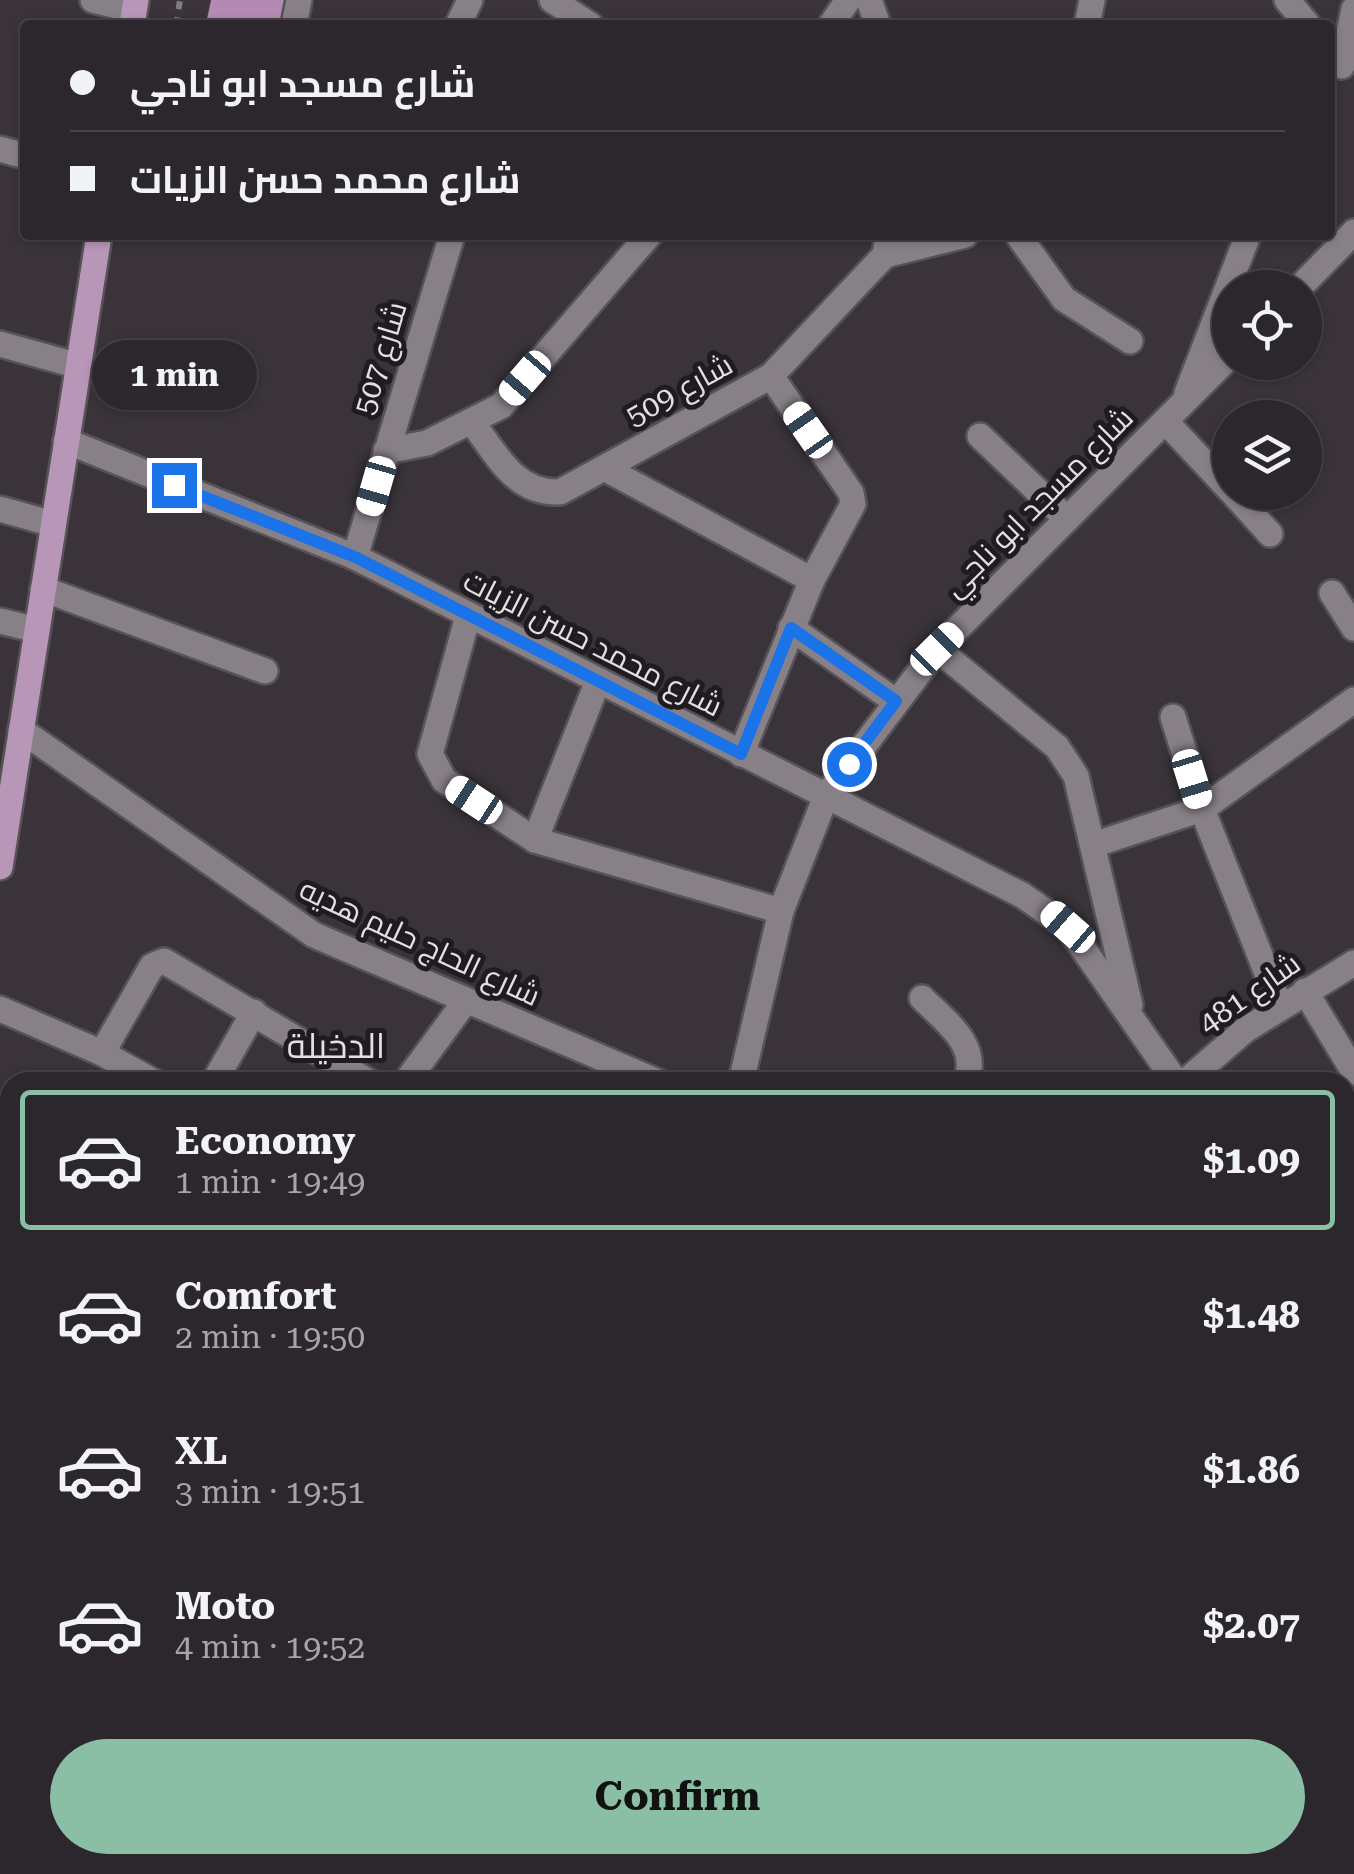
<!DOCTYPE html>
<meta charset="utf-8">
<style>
:root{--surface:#2c272c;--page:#342f34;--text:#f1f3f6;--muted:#a6a5a9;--line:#484448;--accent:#8abfa5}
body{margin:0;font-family:"Roboto Serif",Cairo,serif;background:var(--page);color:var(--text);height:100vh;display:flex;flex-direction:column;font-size:38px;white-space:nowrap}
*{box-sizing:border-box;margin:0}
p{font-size:32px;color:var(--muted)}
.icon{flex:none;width:55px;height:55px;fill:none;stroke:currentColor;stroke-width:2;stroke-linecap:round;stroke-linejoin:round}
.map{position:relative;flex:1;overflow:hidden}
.details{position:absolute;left:0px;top:1072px;width:1355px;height:802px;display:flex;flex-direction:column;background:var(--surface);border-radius:30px 30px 0 0;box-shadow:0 2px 8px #0004,0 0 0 2px var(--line)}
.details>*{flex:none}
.guide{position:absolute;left:20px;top:20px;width:1315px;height:220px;border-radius:10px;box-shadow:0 2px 8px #0004,0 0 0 2px var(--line);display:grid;align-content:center;height:220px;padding:0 50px;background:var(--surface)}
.fabs{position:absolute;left:1212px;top:270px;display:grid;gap:20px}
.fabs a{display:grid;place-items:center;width:110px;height:110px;border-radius:50%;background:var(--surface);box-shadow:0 2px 8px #0004,0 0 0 2px var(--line);font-size:50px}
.end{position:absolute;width:45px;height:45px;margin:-22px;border:12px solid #1a73e8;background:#fff;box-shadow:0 0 0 5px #fff}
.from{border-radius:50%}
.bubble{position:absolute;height:70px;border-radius:35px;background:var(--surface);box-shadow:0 2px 8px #0004,0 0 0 2px var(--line);font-size:32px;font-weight:700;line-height:70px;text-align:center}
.car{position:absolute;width:30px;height:60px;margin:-30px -15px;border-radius:12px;box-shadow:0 0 8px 2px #0007;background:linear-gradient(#fff 24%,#345 0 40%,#fff 0 76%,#345 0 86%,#fff 0)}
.guide b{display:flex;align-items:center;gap:35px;height:95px;font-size:38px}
.guide b+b{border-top:2px solid var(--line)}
.guide i{width:25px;height:25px;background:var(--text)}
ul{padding:18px 0 0;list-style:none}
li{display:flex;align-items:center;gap:30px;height:140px;margin:0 20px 15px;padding:0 30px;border:5px solid transparent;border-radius:10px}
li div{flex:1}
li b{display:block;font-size:38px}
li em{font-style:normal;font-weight:700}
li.on{border-color:var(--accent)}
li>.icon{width:90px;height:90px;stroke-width:1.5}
.primary-button{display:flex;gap:20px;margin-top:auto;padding:20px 50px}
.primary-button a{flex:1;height:115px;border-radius:60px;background:var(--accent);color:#111;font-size:40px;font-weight:700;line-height:115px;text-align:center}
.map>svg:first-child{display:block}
.building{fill:#b38ab3}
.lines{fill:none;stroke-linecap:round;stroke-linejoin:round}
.minor-casing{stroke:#575257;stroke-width:30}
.primary-casing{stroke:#575257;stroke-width:30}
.path{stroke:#807b80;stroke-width:6;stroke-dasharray:8 8;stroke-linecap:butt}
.minor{stroke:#878087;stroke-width:25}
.primary{stroke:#b896b8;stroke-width:25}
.route{stroke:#1a73e8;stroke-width:12}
.labels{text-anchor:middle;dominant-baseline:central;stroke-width:10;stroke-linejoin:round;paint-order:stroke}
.street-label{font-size:30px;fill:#e3dfe3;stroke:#1f1c1f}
.quarter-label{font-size:35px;fill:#e3dfe3;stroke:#1f1c1f}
</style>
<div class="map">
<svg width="1354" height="1874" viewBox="0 0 1354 1874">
<rect width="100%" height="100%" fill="#3a343a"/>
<path class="building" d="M211 0H289L284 25H232L207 19Z"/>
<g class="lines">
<defs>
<g id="minor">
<path d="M93 0 134 10"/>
<path d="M552 0 590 25"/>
<path d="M869 0 878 25"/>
<path d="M1287 0 1308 25"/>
<path d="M294 25 299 0"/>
<path d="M458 25 470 0"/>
<path d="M831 25 848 0"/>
<path d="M1087 25 1092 0"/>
<path d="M1342 66 1354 9"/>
<path d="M0 149 25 156"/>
<path d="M1018 235 1064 299 1130 341"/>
<path d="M885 255 965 235"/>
<path d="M1299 288 1354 232"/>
<path d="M0 344 79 366"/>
<path d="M1187 393 1248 235"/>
<path d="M1165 421 1230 490"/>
<path d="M472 422C497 455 515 494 560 492L771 376 885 255 888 235"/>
<path d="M980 436 1067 519"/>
<path d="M66 441 355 557 1022 895 1068 927 1176 1082"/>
<path d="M386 451 427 443 501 406 649 235"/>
<path d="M606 469 812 580"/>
<path d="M1232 492 1270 534"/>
<path d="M0 509 53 524"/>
<path d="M355 557 452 235"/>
<path d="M43 589 265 671"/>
<path d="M1332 593 1354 628"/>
<path d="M468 616 430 754 444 780 535 840 781 911"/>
<path d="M0 621 37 630"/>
<path d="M791 628 895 701"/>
<path d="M937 649 1057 747 1076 776 1130 1005"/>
<path d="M1173 717 1202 809 1280 1006"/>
<path d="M21 730 314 935 658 1082"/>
<path d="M741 754 812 580 853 504 851 493 771 376"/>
<path d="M535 840 598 681"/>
<path d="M1093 845 1202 809 1354 700"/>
<path d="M1305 991 1354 1072"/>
<path d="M922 998C947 1023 980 1045 966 1082"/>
<path d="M0 1009 102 1053 154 1082"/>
<path d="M102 1053 152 966 164 961 369 1082"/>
<path d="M214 1082 254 1012"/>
<path d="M406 1082 464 1003"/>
<path d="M741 1082 781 911 826 796 937 649 1230 356"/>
<path d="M1185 1082 1245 1030 1354 963"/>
<path d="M1345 1230 1354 1224"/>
<path d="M1345 1247 1354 1273"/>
<path d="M0 1268 10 1270"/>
<path d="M1345 1333 1354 1329"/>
<path d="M1345 1414 1354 1432"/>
<path d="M0 1549 10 1506"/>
<path d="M1345 1649 1354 1631"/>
<path d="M0 1663 10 1669"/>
<path d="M307 1865 326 1874"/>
<path d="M555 1865 565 1874"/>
<path d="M793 1865 803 1874"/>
<path d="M1340 1865 1344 1874"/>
<path d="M490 1874 496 1865"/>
<path d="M960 1874 967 1865"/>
<path d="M1144 1874 1154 1865"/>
</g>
<g id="primary">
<path d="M132 25 136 0"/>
<path d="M0 867 99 235"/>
</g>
</defs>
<use href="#minor" class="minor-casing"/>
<use href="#primary" class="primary-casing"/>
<path class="path" d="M176 25 180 0"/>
<use href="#minor" class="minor"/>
<use href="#primary" class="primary"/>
</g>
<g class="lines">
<path class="route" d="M174 485 355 557 741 754 791 628 896 701 849 764"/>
</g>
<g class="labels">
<g class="street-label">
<text transform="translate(380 358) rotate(-73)">شارع 507</text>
<text transform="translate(679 390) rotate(-29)">شارع 509</text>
<text transform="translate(1038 502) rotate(-45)">شارع مسجد ابو ناجي</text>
<text transform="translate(593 643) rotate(27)">شارع محمد حسن الزيات</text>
<text transform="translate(420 942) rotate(25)">شارع الحاج حليم هديه</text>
<text transform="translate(1249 993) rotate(-35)">شارع 481</text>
</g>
<g class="quarter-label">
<text x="336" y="1046">الدخيلة</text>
</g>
</g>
</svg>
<div class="fabs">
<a><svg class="icon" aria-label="locate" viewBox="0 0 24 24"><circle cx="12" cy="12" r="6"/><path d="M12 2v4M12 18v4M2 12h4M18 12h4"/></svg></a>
<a><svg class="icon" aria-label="layers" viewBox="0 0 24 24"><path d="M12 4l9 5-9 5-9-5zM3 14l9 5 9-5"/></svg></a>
</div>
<i class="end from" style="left:849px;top:764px"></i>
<i class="end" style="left:174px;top:485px"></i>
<div class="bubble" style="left:92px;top:340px;width:165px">1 min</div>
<i class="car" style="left:525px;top:378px;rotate:221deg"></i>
<i class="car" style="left:808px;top:430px;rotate:325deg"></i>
<i class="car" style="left:376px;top:486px;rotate:196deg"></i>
<i class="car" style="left:937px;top:649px;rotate:45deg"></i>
<i class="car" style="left:1192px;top:779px;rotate:163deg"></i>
<i class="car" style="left:474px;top:800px;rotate:303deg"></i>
<i class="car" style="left:1068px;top:927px;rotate:311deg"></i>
<div class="guide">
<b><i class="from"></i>شارع مسجد ابو ناجي</b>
<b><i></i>شارع محمد حسن الزيات</b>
</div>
<section class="details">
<ul>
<li class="on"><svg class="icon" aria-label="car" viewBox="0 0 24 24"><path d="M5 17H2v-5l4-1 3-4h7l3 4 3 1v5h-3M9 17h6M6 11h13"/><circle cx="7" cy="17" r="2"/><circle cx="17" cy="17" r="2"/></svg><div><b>Economy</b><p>1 min · 19:49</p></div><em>$1.09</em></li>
<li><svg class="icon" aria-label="car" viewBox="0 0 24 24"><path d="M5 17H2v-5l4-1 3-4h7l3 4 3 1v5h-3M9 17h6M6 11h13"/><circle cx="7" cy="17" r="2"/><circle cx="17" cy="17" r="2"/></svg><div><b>Comfort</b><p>2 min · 19:50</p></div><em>$1.48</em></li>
<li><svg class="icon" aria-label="car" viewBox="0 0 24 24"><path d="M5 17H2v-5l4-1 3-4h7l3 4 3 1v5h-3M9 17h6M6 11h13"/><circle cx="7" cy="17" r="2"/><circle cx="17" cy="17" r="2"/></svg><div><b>XL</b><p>3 min · 19:51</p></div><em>$1.86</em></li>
<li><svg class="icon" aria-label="car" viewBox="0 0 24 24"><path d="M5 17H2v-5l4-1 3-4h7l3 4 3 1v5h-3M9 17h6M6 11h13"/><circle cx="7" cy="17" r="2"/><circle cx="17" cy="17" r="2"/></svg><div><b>Moto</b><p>4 min · 19:52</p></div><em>$2.07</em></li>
</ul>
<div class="primary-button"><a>Confirm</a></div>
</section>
</div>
